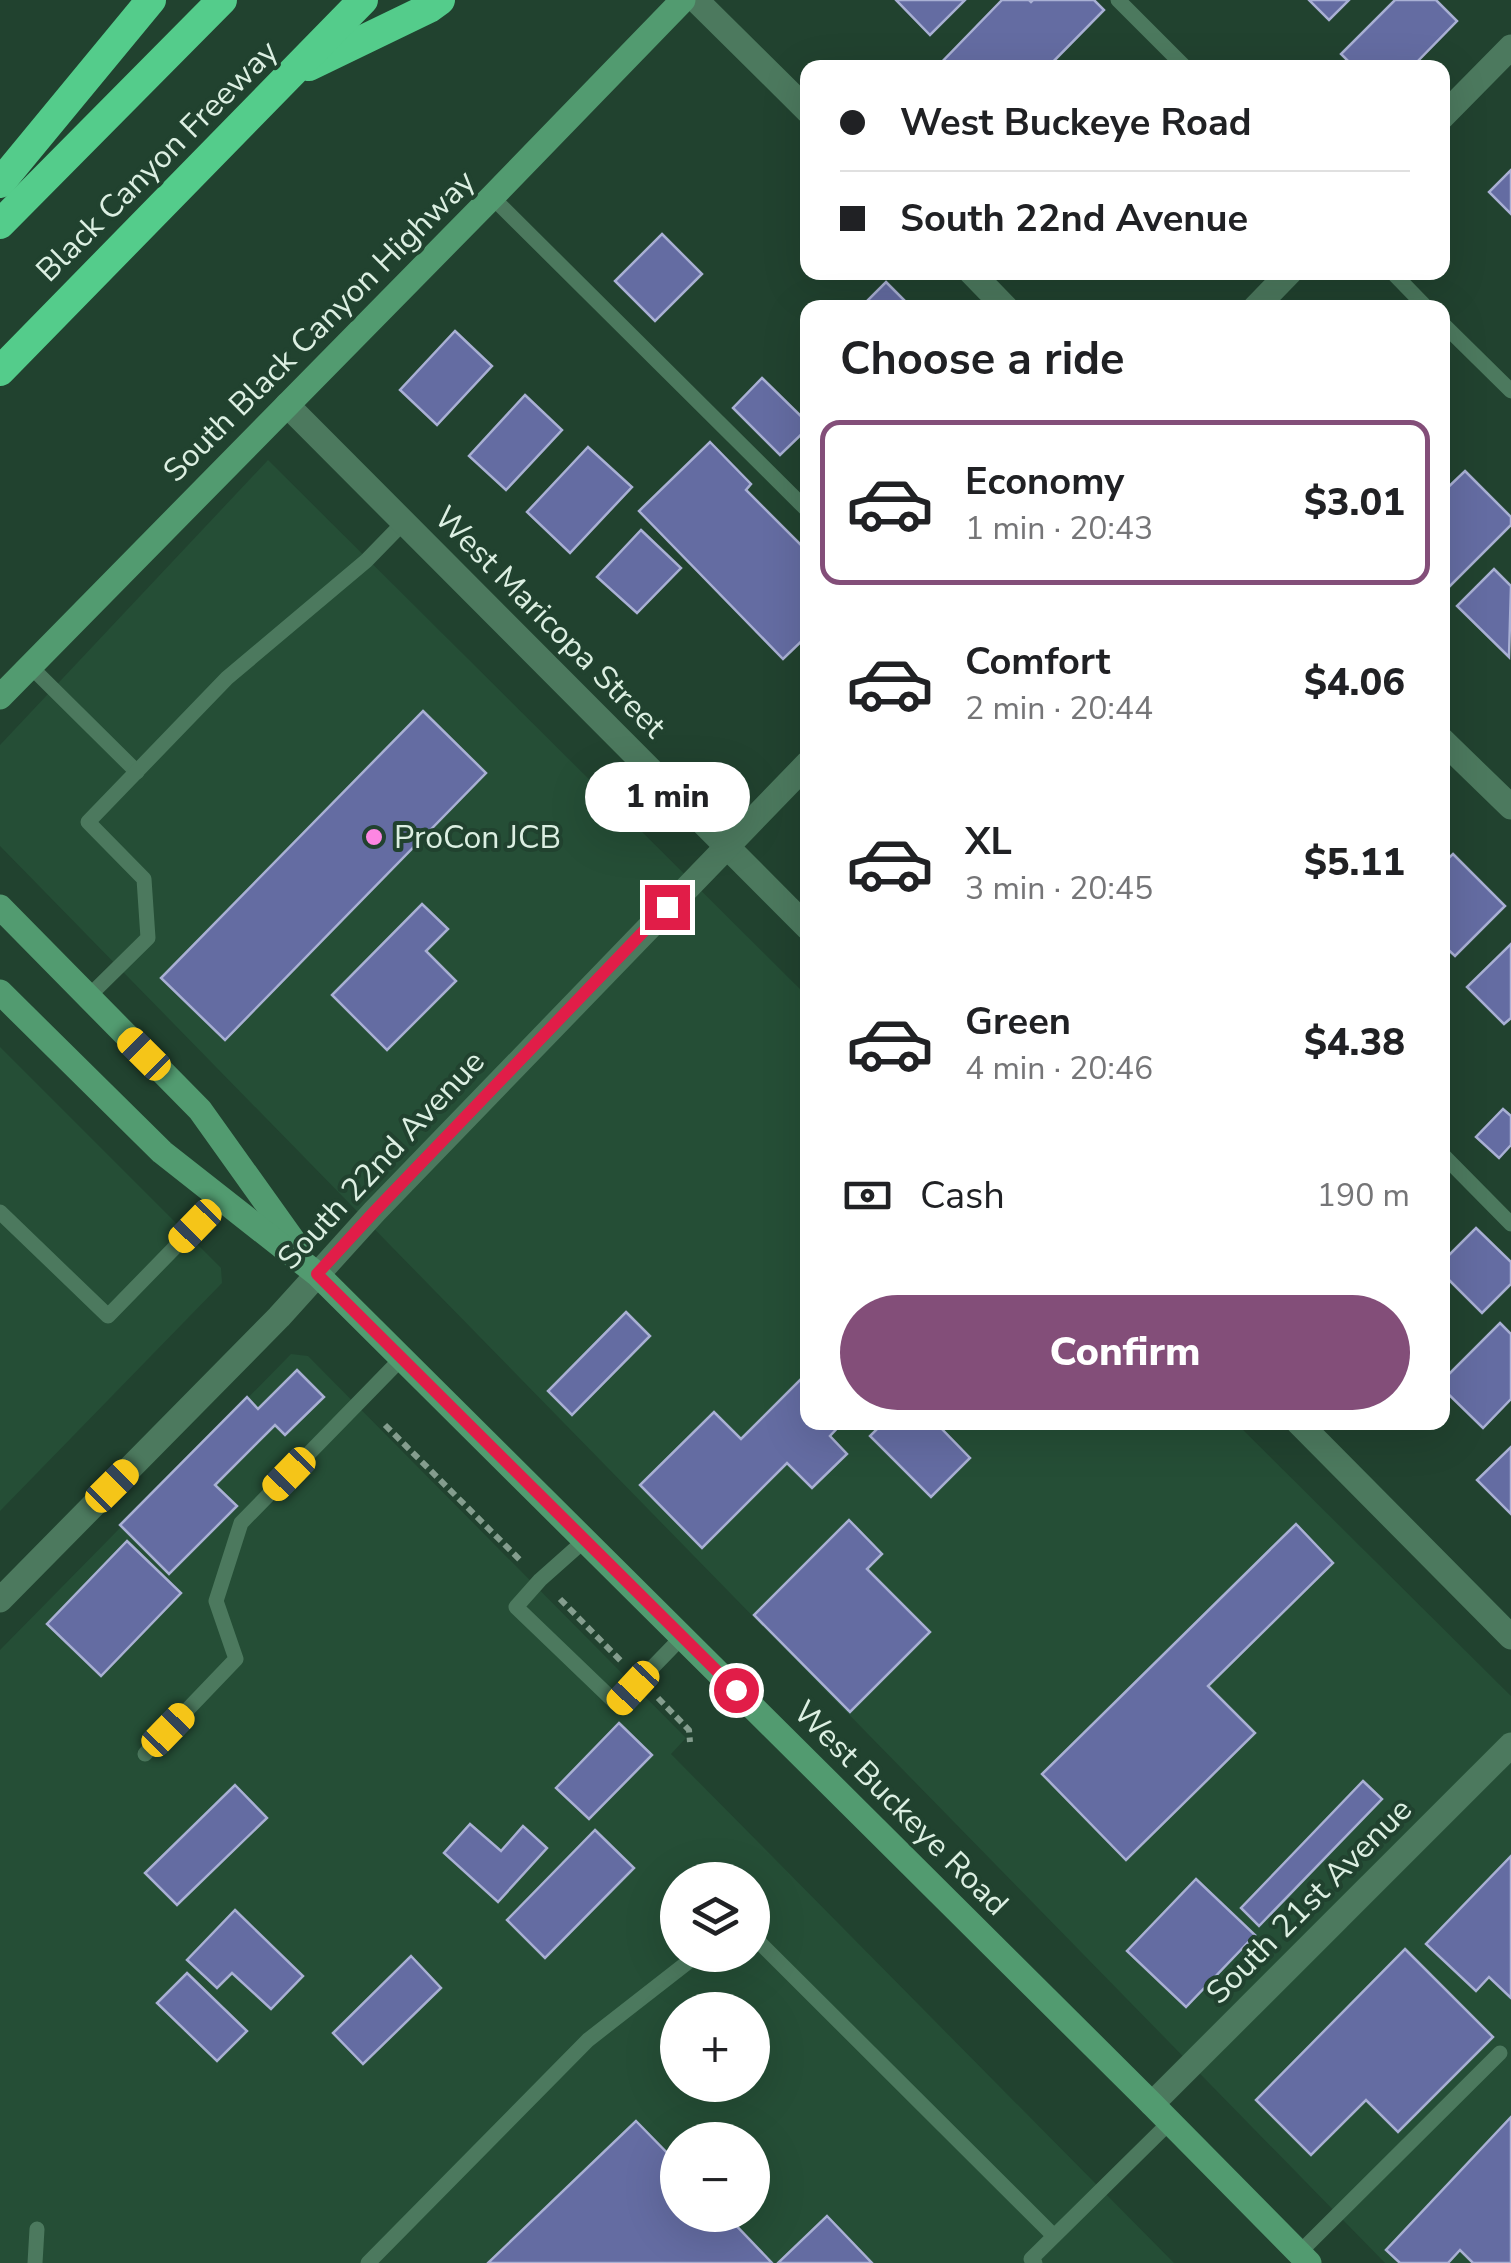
<!DOCTYPE html>
<meta charset="utf-8">
<style>
:root{--surface:#fff;--page:#f2f2f2;--text:#202124;--muted:#757577;--line:#e0e0e0;--accent:#834e79}
body{margin:0;font-family:"Nunito Sans",sans-serif;background:var(--page);color:var(--text);height:100vh;display:flex;flex-direction:column;font-size:38px;white-space:nowrap}
*{box-sizing:border-box;margin:0}
p{font-size:32px;color:var(--muted)}
.icon{flex:none;width:55px;height:55px;fill:none;stroke:currentColor;stroke-width:2;stroke-linecap:round;stroke-linejoin:round}
.map{position:relative;flex:1;overflow:hidden}
.side{position:absolute;left:800px;top:300px;width:650px;height:1130px;display:flex;flex-direction:column;background:var(--surface);border-radius:20px;box-shadow:0 10px 40px #0002}
.side>*{flex:none}
.hud{position:absolute;left:800px;top:60px;width:650px;height:220px;border-radius:20px;box-shadow:0 10px 40px #0002;display:grid;align-content:center;height:220px;padding:0 40px;background:var(--surface)}
.fabs{position:absolute;left:660px;top:1862px;display:grid;gap:20px}
.fabs a{display:grid;place-items:center;width:110px;height:110px;border-radius:50%;background:var(--surface);box-shadow:0 10px 40px #0002;font-size:50px}
.end{position:absolute;width:45px;height:45px;margin:-22px;border:12px solid #e11d48;background:#fff;box-shadow:0 0 0 5px #fff}
.from{border-radius:50%}
.bubble{position:absolute;height:70px;border-radius:35px;background:var(--surface);box-shadow:0 10px 40px #0002;font-size:32px;font-weight:800;line-height:70px;text-align:center}
.car{position:absolute;width:30px;height:60px;margin:-30px -15px;border-radius:12px;box-shadow:0 0 8px 2px #0007;background:linear-gradient(#f5c518 24%,#345 0 40%,#f5c518 0 76%,#345 0 86%,#f5c518 0)}
.hud b{display:flex;align-items:center;gap:35px;height:95px;font-size:38px}
.hud b+b{border-top:2px solid var(--line)}
.hud i{width:25px;height:25px;background:var(--text)}
ul{padding:0;list-style:none}
li{display:flex;align-items:center;gap:30px;height:165px;margin:0 20px 15px;padding:0 20px;border:5px solid transparent;border-radius:20px}
li div{flex:1}
li b{display:block;font-size:38px}
li em{font-style:normal;font-weight:800}
li.active{border-color:var(--accent)}
li>.icon{width:90px;height:90px;stroke-width:1.5}
h2{padding:0 40px;font-size:45px;line-height:120px}
.pay{display:flex;align-items:center;gap:25px;height:110px;padding:0 40px;font-size:38px}
.pay p{margin-inline-start:auto}
.primary-button{display:flex;gap:20px;margin-top:auto;padding:20px 40px}
.primary-button a{flex:1;height:115px;border-radius:60px;background:var(--accent);color:#fff;font-size:40px;font-weight:800;line-height:115px;text-align:center}
.map>svg:first-child{display:block}
.built{fill:#254e36;fill-rule:evenodd}
.building{fill:#646ca2;stroke:#a9b0d4;stroke-width:2.5}
.lines{fill:none;stroke-linecap:round;stroke-linejoin:round}
.path{stroke:#849d8e;stroke-width:6;stroke-dasharray:8 5;stroke-linecap:butt}
.lane{stroke:#4c795e;stroke-width:15}
.street{stroke:#4c795e;stroke-width:25}
.secondary{stroke:#529b70;stroke-width:25}
.highway{stroke:#54cc8b;stroke-width:30}
.route{stroke:#e11d48;stroke-width:12}
.poi-dot{fill:#fd86e2;stroke:#21422f;stroke-width:4}
.labels{text-anchor:middle;dominant-baseline:central;stroke-width:8;stroke-linejoin:round;paint-order:stroke}
.street-label{font-size:32px;fill:#dcefe2;stroke:#21422f}
.poi-label{font-size:32px;fill:#dcefe2;stroke:#21422f;text-anchor:start}
</style>
<div class="map">
<svg width="1511" height="2263" viewBox="0 0 1511 2263">
<rect width="100%" height="100%" fill="#21422f"/>
<g class="built">
<path d="M268 460 807 996 808 1422 1236 1423 1511 1696V2263H1385L0 846V745Z"/>
<path d="M0 1047 221 1268 222 1283 0 1511Z"/>
<path d="M291 1354 308 1356 686 1738 671 1754 1174 2263H0V1650ZM678 1880H752V1955H678ZM678 2010H752V2085H678ZM678 2140H752V2215H678Z"/>
</g>
<g class="building">
<path d="M896 0H965L930 35Z"/>
<path d="M1002 0H1029L1031 2 1033 0H1094L1104 10 1047 68H936Z"/>
<path d="M1309 0H1349L1329 20Z"/>
<path d="M1395 0H1436L1457 21 1411 68H1355L1341 54Z"/>
<path d="M1511 170V214L1489 192Z"/>
<path d="M662 234 702 274 655 321 615 281Z"/>
<path d="M886 282 912 308H860Z"/>
<path d="M455 331 492 366 437 425 400 390Z"/>
<path d="M762 378 808 423V428L780 455 733 408Z"/>
<path d="M525 395 562 430 506 490 469 456Z"/>
<path d="M710 442 751 484 746 490 808 552V635L783 659 639 511Z"/>
<path d="M588 447 632 487 570 553 527 512Z"/>
<path d="M1465 471 1511 517V525L1442 594V493Z"/>
<path d="M641 530 681 568 637 613 597 577Z"/>
<path d="M1494 569 1511 586 1509 657 1457 606Z"/>
<path d="M423 711 486 773 225 1040 161 978Z"/>
<path d="M1453 854 1505 906 1455 956 1442 944V864Z"/>
<path d="M422 904 448 929 426 951 456 981 387 1050 332 995Z"/>
<path d="M1511 944V1018L1504 1024 1467 987Z"/>
<path d="M1503 1109 1511 1116V1145L1499 1158 1476 1137Z"/>
<path d="M1476 1228 1511 1262V1284L1482 1313 1442 1273V1262Z"/>
<path d="M626 1312 650 1336 572 1415 548 1391Z"/>
<path d="M1500 1323 1511 1334V1399L1483 1428 1442 1388V1381Z"/>
<path d="M297 1370 324 1397 285 1435 275 1425 215 1485 237 1506 169 1574 120 1525 247 1397 258 1409Z"/>
<path d="M808 1372V1422H843L830 1436 847 1454 812 1488 787 1463 702 1548 640 1485 714 1412 741 1439Z"/>
<path d="M884 1422H935L970 1458 931 1497 870 1436Z"/>
<path d="M1511 1447V1514L1477 1480Z"/>
<path d="M849 1520 882 1554 867 1569 930 1632 850 1712 754 1615Z"/>
<path d="M1296 1524 1333 1563 1208 1686 1255 1733 1126 1860 1042 1774Z"/>
<path d="M127 1541 181 1593 101 1676 47 1624Z"/>
<path d="M619 1723 652 1755 589 1819 556 1788Z"/>
<path d="M1363 1781 1382 1799 1259 1926 1241 1908Z"/>
<path d="M235 1785 267 1818 177 1905 145 1873Z"/>
<path d="M470 1824 501 1851 523 1826 547 1848 498 1902 444 1853Z"/>
<path d="M595 1830 634 1868 545 1958 507 1920Z"/>
<path d="M1511 1856V1998L1489 1977 1476 1991 1426 1944Z"/>
<path d="M1196 1879 1255 1935 1186 2007 1127 1951Z"/>
<path d="M235 1910 303 1976 271 2009 232 1973 217 1988 187 1960Z"/>
<path d="M1405 1949 1493 2037 1398 2132 1366 2100 1311 2155 1256 2100Z"/>
<path d="M411 1956 441 1988 363 2064 333 2033Z"/>
<path d="M187 1973 247 2031 217 2061 157 2003Z"/>
<path d="M1511 2117V2263H1473L1460 2250 1448 2263H1400L1386 2250Z"/>
<path d="M636 2121 678 2164V2215H726L772 2263H488Z"/>
<path d="M827 2216 872 2263H778Z"/>
</g>
<g class="lines">
<g class="path">
<path d="M385 1425 522 1562"/>
<path d="M560 1599 621 1661"/>
<path d="M658 1698 689 1730 690 1742"/>
</g>
<g class="lane">
<path d="M1118 0 1186 68"/>
<path d="M492 197 808 511"/>
<path d="M1392 272 1427 308"/>
<path d="M1442 323 1511 391"/>
<path d="M30 666 137 772"/>
<path d="M88 997 148 938 144 879 88 822 227 678 366 561 404 522"/>
<path d="M1442 1154 1511 1224"/>
<path d="M0 1212 108 1316 222 1199"/>
<path d="M585 1540 540 1580 516 1607 617 1704 682 1637"/>
<path d="M145 1754 236 1659 216 1601 241 1523 402 1358"/>
<path d="M752 1935 1054 2236"/>
<path d="M1299 2253 1500 2053"/>
<path d="M35 2263 37 2229"/>
<path d="M368 2263 588 2040 697 1955"/>
<path d="M1035 2263 1031 2259 1170 2122"/>
</g>
<g class="street">
<path d="M696 0 808 111"/>
<path d="M1442 117 1511 47"/>
<path d="M971 272 1006 308"/>
<path d="M1255 308 1290 272"/>
<path d="M287 405 808 928"/>
<path d="M1442 740 1511 807"/>
<path d="M1298 1422 1511 1637"/>
<path d="M0 1600 279 1317 374 1212 808 763"/>
<path d="M1152 2104 1511 1745"/>
</g>
<g class="secondary">
<path d="M0 697 492 197 683 0"/>
<path d="M0 907 200 1110 300 1250"/>
<path d="M0 992 162 1152 317 1274 1152 2104 1309 2263"/>
</g>
<g class="highway">
<path d="M309 66 429 8 440 0"/>
<path d="M0 183 151 0"/>
<path d="M0 224 222 0"/>
<path d="M0 371 363 0"/>
</g>
</g>
<g class="lines">
<path class="route" d="M667 907 374 1212 317 1274 736 1690"/>
</g>
<circle class="poi-dot" cx="374" cy="837" r="10"/>
<g class="labels">
<g class="street-label">
<text transform="translate(157 161) rotate(-45)">Black Canyon Freeway</text>
<text transform="translate(319 326) rotate(-45)">South Black Canyon Highway</text>
<text transform="translate(550 622) rotate(45)">West Maricopa Street</text>
<text transform="translate(381 1160) rotate(-47)">South 22nd Avenue</text>
<text transform="translate(901 1808) rotate(45)">West Buckeye Road</text>
<text transform="translate(1309 1901) rotate(-45)">South 21st Avenue</text>
</g>
<g class="poi-label">
<text x="394" y="837">ProCon JCB</text>
</g>
</g>
</svg>
<div class="fabs">
<a><svg class="icon" aria-label="layers" viewBox="0 0 24 24"><path d="M12 4l9 5-9 5-9-5zM3 14l9 5 9-5"/></svg></a>
<a>+</a>
<a>−</a>
</div>
<i class="end from" style="left:736px;top:1690px"></i>
<i class="end" style="left:667px;top:907px"></i>
<div class="bubble" style="left:585px;top:762px;width:165px">1 min</div>
<i class="car" style="left:144px;top:1054px;rotate:315deg"></i>
<i class="car" style="left:195px;top:1226px;rotate:224deg"></i>
<i class="car" style="left:289px;top:1474px;rotate:224deg"></i>
<i class="car" style="left:112px;top:1486px;rotate:45deg"></i>
<i class="car" style="left:633px;top:1688px;rotate:223deg"></i>
<i class="car" style="left:168px;top:1730px;rotate:44deg"></i>
<div class="hud">
<b><i class="from"></i>West Buckeye Road</b>
<b><i></i>South 22nd Avenue</b>
</div>
<section class="side">
<h2>Choose a ride</h2>
<ul>
<li class="active"><svg class="icon" aria-label="car" viewBox="0 0 24 24"><path d="M5 17H2v-5l4-1 3-4h7l3 4 3 1v5h-3M9 17h6M6 11h13"/><circle cx="7" cy="17" r="2"/><circle cx="17" cy="17" r="2"/></svg><div><b>Economy</b><p>1 min · 20:43</p></div><em>$3.01</em></li>
<li><svg class="icon" aria-label="car" viewBox="0 0 24 24"><path d="M5 17H2v-5l4-1 3-4h7l3 4 3 1v5h-3M9 17h6M6 11h13"/><circle cx="7" cy="17" r="2"/><circle cx="17" cy="17" r="2"/></svg><div><b>Comfort</b><p>2 min · 20:44</p></div><em>$4.06</em></li>
<li><svg class="icon" aria-label="car" viewBox="0 0 24 24"><path d="M5 17H2v-5l4-1 3-4h7l3 4 3 1v5h-3M9 17h6M6 11h13"/><circle cx="7" cy="17" r="2"/><circle cx="17" cy="17" r="2"/></svg><div><b>XL</b><p>3 min · 20:45</p></div><em>$5.11</em></li>
<li><svg class="icon" aria-label="car" viewBox="0 0 24 24"><path d="M5 17H2v-5l4-1 3-4h7l3 4 3 1v5h-3M9 17h6M6 11h13"/><circle cx="7" cy="17" r="2"/><circle cx="17" cy="17" r="2"/></svg><div><b>Green</b><p>4 min · 20:46</p></div><em>$4.38</em></li>
</ul>
<div class="pay"><svg class="icon" aria-label="cash" viewBox="0 0 24 24"><path d="M3 7h18v10H3z"/><circle cx="12" cy="12" r="2"/></svg>Cash<p>190 m</p></div>
<div class="primary-button"><a>Confirm</a></div>
</section>
</div>
